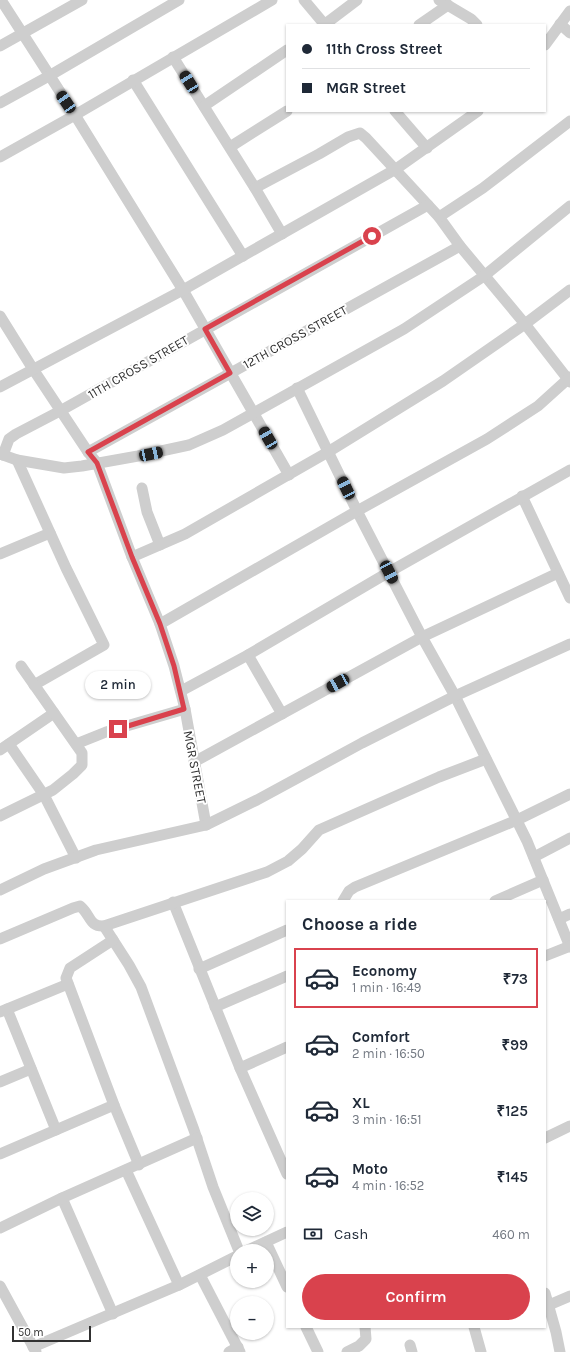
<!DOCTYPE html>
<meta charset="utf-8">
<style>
:root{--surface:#fff;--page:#f2f2f3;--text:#1f2937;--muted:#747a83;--line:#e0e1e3;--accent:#d9424d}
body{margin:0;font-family:Karla,sans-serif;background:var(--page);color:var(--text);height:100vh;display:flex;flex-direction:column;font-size:15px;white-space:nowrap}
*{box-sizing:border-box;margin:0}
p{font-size:13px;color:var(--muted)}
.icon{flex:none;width:22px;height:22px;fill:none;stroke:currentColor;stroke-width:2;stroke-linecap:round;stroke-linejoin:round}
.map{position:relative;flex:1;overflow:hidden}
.side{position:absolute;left:286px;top:900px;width:260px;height:428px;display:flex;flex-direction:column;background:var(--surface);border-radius:0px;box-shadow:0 1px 3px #0004}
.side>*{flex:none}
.top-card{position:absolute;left:286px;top:24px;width:260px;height:88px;border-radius:0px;box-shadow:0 1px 3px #0004;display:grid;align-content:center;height:88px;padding:0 16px;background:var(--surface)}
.buttons{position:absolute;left:230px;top:1192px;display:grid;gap:8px}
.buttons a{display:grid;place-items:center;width:44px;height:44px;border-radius:50%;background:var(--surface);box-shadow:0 1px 3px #0004;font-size:20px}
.scale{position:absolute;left:12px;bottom:10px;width:79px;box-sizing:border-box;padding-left:4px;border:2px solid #313131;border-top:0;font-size:11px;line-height:14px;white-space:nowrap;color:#313131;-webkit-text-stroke:3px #fff;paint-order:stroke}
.end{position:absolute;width:18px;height:18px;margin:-9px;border:5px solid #d9424d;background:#fff;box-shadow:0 0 0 2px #fff}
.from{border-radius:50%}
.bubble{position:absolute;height:28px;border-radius:14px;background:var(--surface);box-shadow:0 1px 3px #0004;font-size:13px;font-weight:600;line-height:28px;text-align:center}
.car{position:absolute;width:12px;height:24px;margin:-12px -6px;border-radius:5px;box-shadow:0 0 3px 1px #0007;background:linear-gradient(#222 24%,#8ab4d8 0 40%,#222 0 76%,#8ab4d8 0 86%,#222 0)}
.top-card b{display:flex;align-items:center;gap:14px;height:38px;font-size:15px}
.top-card b+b{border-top:1px solid var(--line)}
.top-card i{width:10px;height:10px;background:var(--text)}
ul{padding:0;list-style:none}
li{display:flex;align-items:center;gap:12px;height:60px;margin:0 8px 6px;padding:0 8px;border:2px solid transparent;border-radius:0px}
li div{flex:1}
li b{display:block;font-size:15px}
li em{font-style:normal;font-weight:600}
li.on{border-color:var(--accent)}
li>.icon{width:36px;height:36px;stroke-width:1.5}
h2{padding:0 16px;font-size:18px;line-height:48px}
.pay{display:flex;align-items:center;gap:10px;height:44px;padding:0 16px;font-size:15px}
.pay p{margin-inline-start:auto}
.cta{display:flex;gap:8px;margin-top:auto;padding:8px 16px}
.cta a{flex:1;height:46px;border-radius:24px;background:var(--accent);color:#fff;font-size:16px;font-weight:600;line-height:46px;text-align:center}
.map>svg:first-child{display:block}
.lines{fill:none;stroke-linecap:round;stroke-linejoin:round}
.minor{stroke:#cecece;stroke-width:11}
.route{stroke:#d9424d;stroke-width:5}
.labels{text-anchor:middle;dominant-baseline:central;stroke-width:4;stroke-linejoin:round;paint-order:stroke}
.street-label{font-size:13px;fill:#313131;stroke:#fff}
</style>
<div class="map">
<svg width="570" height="1352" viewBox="0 0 570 1352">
<rect width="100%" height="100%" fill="#fff"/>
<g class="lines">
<g class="minor">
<path d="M1 0 75 115 183 290 289 475"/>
<path d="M304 0 325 25"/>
<path d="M439 0 471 19 477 25"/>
<path d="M560 24 570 33"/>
<path d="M324 25 357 0"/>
<path d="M419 25 448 5"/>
<path d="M545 45 570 11"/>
<path d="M0 46 82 0"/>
<path d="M173 57 255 188 282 234"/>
<path d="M133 80 243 256"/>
<path d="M0 103 49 76 179 0"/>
<path d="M204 106 287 50"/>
<path d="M395 111 427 148"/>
<path d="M230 147 287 111"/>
<path d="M0 157 75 115 272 0"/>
<path d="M255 188 319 154 348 137 360 133 366 138 439 217 460 246 525 324 570 382"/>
<path d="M439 217 483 188 570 121"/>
<path d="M0 316 33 369 88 452 97 463 132 557 160 624 174 666 185 709 206 825"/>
<path d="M0 387 183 290 396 169 478 111"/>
<path d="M297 388 357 511 422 637 455 696 527 841 570 947"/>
<path d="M88 452 460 246"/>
<path d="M0 454 17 460 64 468 82 466 138 456 189 445 223 430 404 329 484 276 570 206"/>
<path d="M3 455 9 439 16 434 60 411 428 205"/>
<path d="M17 460 66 568 104 645 34 685"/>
<path d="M142 488 147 512 160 545"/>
<path d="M522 496 570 598"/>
<path d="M0 554 50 533"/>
<path d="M132 557 185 534 328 452 443 381 525 324 570 290"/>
<path d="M160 624 357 511 487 439 538 406 570 377"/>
<path d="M248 655 282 714"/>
<path d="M181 691 248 655 389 572 570 470"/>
<path d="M9 744 44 795 76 858"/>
<path d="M76 744 106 732 185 709"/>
<path d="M0 750 54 713"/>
<path d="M194 762 422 637 558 573"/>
<path d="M0 816 53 790 73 774 82 765V753L21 666"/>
<path d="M534 857 570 838"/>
<path d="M0 890 44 869 96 850 206 825 257 800 362 743 455 696 570 644"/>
<path d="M343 901 349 891 355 887 517 820 570 794"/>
<path d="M495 901 543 880"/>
<path d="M173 902 240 1068 287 1174"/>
<path d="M559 919 570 914"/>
<path d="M104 926 129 965 141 987 194 1130 213 1187 239 1251"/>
<path d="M0 939 73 908 80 906C91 915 89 927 104 926L267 872 288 861 302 849 319 830 439 777 486 759"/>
<path d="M545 956 570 946"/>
<path d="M199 969 287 930"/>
<path d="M215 1007 287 976"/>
<path d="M7 1009 56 1130"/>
<path d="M0 1012 68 984"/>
<path d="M240 1068 287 1047"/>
<path d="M0 1082 31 1069"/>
<path d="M114 1105 139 1165"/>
<path d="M545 1138 570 1126"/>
<path d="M0 1154 114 1105 66 978 70 968 113 940"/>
<path d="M126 1170 179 1285"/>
<path d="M62 1198 113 1314"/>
<path d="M0 1228 62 1198 197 1138"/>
<path d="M266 1242 287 1287"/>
<path d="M246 1251 287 1232"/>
<path d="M200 1275 240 1352"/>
<path d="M0 1286 36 1352"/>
<path d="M545 1293 556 1332 560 1352"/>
<path d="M549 1305 570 1296"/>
<path d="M306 1327 318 1352"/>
<path d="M474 1327 481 1352"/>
<path d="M410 1345 412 1352"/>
<path d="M33 1347 179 1285 237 1256"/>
<path d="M229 1352 238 1347"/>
<path d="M347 1352 359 1346 366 1339 365 1327"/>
</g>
</g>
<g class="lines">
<path class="route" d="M118 729 184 709 174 666 160 624 132 557 97 463 88 452 230 373 205 329 372 236"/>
</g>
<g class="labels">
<g class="street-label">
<text transform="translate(295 337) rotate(-29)">12TH CROSS STREET</text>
<text transform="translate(138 367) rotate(-30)">11TH CROSS STREET</text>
<text transform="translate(195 767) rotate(79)">MGR STREET</text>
</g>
</g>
</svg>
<div class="buttons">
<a><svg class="icon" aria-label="layers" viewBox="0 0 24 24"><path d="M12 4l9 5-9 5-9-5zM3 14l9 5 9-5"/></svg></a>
<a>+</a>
<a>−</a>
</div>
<div class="scale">50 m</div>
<i class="end from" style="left:372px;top:236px"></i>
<i class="end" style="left:118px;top:729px"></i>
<div class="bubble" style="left:85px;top:671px;width:66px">2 min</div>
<i class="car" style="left:189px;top:82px;rotate:328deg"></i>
<i class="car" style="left:66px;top:102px;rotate:326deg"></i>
<i class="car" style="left:268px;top:438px;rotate:330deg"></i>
<i class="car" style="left:151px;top:454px;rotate:78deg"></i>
<i class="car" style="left:346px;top:488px;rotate:334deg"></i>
<i class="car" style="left:389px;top:572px;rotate:153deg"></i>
<i class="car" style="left:338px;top:683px;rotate:241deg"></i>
<div class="top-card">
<b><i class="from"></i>11th Cross Street</b>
<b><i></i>MGR Street</b>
</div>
<section class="side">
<h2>Choose a ride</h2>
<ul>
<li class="on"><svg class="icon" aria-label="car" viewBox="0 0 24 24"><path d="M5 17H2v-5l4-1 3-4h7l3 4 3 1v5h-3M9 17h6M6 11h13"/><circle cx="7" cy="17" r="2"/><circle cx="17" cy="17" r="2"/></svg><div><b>Economy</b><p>1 min · 16:49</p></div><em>₹73</em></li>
<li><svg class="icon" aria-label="car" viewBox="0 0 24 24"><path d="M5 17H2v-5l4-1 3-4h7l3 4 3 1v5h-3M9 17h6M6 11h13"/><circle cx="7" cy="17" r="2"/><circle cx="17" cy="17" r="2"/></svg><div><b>Comfort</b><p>2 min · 16:50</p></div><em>₹99</em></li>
<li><svg class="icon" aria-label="car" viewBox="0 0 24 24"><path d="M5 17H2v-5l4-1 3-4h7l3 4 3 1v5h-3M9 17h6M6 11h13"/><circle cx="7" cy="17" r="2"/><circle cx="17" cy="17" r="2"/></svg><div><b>XL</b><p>3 min · 16:51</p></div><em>₹125</em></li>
<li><svg class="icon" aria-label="car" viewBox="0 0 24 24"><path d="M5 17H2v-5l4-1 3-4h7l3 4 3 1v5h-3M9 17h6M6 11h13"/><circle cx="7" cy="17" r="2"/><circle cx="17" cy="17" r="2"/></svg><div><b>Moto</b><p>4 min · 16:52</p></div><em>₹145</em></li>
</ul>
<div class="pay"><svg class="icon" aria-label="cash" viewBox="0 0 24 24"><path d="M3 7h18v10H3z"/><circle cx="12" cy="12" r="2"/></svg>Cash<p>460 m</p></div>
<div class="cta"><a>Confirm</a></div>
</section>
</div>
